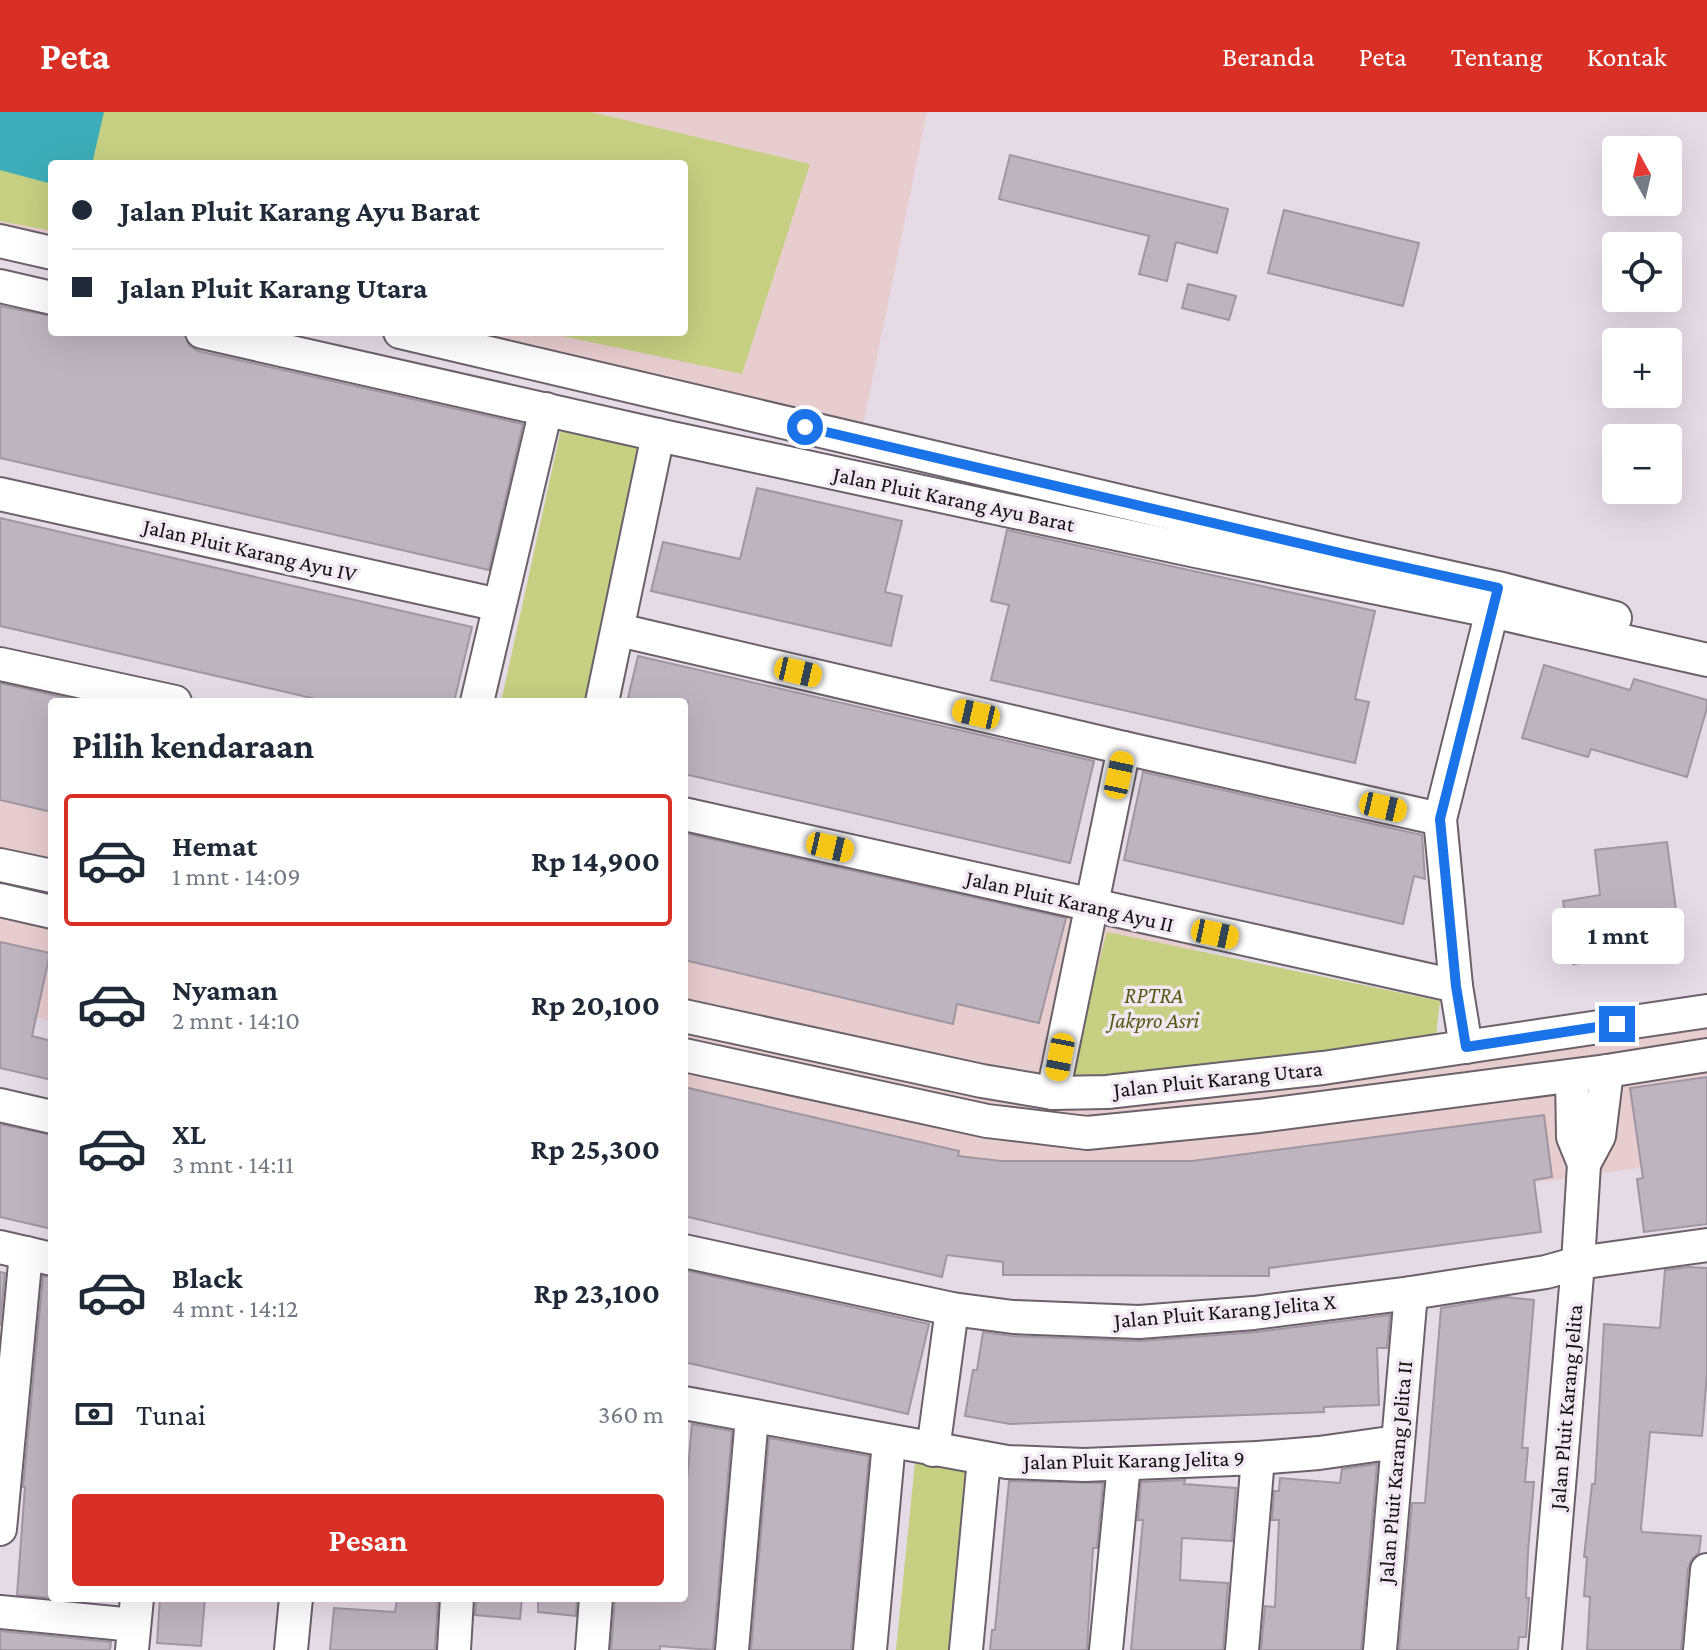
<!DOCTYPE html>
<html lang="id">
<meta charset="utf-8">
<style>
:root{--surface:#fff;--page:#f6f6f7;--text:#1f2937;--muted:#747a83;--line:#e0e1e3;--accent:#d93025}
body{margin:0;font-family:"Crimson Pro",serif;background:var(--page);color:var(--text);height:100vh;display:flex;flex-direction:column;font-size:30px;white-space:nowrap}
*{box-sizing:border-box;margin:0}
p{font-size:26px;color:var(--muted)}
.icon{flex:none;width:44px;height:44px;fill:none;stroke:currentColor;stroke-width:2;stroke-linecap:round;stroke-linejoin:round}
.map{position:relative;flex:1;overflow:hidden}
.side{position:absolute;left:48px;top:586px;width:640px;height:904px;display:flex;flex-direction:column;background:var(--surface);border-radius:8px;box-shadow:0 8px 32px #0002}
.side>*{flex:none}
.hud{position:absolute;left:48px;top:48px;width:640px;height:176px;border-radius:8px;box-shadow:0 8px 32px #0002;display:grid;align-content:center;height:176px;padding:0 24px;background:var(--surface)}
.needle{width:52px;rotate:352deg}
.tools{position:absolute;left:1602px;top:24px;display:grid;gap:16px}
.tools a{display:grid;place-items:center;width:80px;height:80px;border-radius:8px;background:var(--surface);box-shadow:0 8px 32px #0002;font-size:40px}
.end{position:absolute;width:36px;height:36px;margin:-18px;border:10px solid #1a73e8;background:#fff;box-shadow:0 0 0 4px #fff}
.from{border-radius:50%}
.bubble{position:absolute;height:56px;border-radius:8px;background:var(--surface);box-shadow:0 8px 32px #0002;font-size:26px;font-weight:700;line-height:56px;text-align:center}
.car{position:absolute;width:24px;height:48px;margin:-24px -12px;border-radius:10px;box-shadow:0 0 6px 2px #0007;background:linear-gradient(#f5c518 24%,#345 0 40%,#f5c518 0 76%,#345 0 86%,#f5c518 0)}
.hud b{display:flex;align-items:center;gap:28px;height:76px;font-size:30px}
.hud b+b{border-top:2px solid var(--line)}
.hud i{width:20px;height:20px;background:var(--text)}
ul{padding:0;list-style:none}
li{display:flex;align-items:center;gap:24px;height:132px;margin:0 16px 12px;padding:0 8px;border:4px solid transparent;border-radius:8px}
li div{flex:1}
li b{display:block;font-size:30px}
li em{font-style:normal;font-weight:700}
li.selected{border-color:var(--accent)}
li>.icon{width:72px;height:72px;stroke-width:1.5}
h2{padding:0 24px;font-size:36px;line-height:96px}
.pay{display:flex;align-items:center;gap:20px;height:88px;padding:0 24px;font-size:30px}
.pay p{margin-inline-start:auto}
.action{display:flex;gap:16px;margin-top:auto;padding:16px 24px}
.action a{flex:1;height:92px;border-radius:8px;background:var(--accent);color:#fff;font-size:32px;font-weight:700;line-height:92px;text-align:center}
header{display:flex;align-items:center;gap:48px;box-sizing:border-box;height:112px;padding:0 40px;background:var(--accent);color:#fff}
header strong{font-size:38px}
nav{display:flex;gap:44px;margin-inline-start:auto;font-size:28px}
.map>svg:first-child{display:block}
.commercial{fill:#e8cdcf}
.green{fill:#c5d082}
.water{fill:#3daeb9}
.building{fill:#beb4bf;stroke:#9f96a1;stroke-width:2}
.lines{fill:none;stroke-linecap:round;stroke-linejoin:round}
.minor-casing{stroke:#6a616b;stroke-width:36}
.minor{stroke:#fff;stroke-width:32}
.route{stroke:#1a73e8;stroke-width:10}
.labels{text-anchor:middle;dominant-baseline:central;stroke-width:7;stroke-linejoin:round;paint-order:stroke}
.street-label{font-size:22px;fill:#130f13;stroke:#f2e8f4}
.park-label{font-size:22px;font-style:italic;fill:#545a11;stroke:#f2e8f4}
</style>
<header>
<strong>Peta</strong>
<nav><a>Beranda</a><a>Peta</a><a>Tentang</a><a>Kontak</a></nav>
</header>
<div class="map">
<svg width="1707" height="1538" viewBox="0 0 1707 1538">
<rect width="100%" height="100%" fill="#e5dbe6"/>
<g class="commercial">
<path d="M0 0H927L863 314 461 220H684V52H52V125L0 113Z"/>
<path d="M0 557 153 590H52V909L0 898Z"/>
<path d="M684 705 1196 816 1185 977 1707 895V1046L1265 1110 684 1046Z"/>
</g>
<g class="green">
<path d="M0 0H591L810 52 742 262 543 220H684V52H52V119L0 109Z"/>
<path d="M561 317 647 336 590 590H501Z"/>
<path d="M1107 820 1440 889 1436 923 1066 974Z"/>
<path d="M916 1341 995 1349 976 1538H896Z"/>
</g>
<path class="water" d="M0 0H104L92 52H52V72L0 58Z"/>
<g class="building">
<path d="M1010 43 1228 97 1217 141 1176 130 1167 169 1139 162 1149 124 999 87Z"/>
<path d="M1284 98 1419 131 1403 194 1268 161Z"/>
<path d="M1188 172 1236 184 1229 208 1182 196Z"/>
<path d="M0 194 52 204V220H184L189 233 198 239 523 312 489 458 0 346Z"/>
<path d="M757 376 902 409 885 480 902 484 891 534 651 479 663 430 740 447Z"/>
<path d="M0 406 472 515 454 590H329L0 514Z"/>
<path d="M1007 418 1375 499 1355 587 1369 590 1355 651 991 568 1009 493 991 489Z"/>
<path d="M638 544 1094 649 1070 751 684 662V606L688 590H646L628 586Z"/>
<path d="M1544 553 1630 578 1634 567 1707 588V596L1687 665 1591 637 1588 645 1522 626Z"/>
<path d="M0 571 85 590H52V700L0 688Z"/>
<path d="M1143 660 1422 723 1425 767 1414 764 1403 812 1124 748Z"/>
<path d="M684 721 1066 806 1039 911 957 892 953 912 684 848Z"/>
<path d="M1667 730 1681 836 1573 852 1563 789 1600 783 1595 738Z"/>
<path d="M0 830 50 841 32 924 52 929V968L0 956Z"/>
<path d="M1707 965V1112L1644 1120 1637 1067 1643 1066 1630 976Z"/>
<path d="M684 975 959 1039 958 1044 1001 1049H1192L1544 1003 1552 1065 1534 1068 1541 1120 1269 1156V1164L1003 1163V1150L947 1143 942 1165 684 1104Z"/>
<path d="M0 1012 52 1023V1117L0 1105Z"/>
<path d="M1689 1155 1707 1156V1261L1702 1324 1650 1320 1641 1416 1642 1420 1701 1424 1699 1441 1692 1447 1688 1456 1681 1538H1587L1590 1485 1584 1484 1587 1445H1584L1592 1372H1595L1604 1212 1660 1216 1665 1158Z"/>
<path d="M684 1158 929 1212 908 1302 684 1250Z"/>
<path d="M0 1160 5 1161 0 1214Z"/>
<path d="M43 1164 52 1165V1486L17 1483 25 1375H23Z"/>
<path d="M1506 1185 1534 1188 1522 1336H1528L1525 1370H1534L1528 1440 1526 1486H1529L1526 1525H1519L1518 1538H1399L1412 1391H1425L1441 1196Z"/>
<path d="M1390 1203 1387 1236H1377L1379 1293 1324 1295V1300L1010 1312 965 1304 973 1258H977L983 1220 1012 1224 1140 1229 1256 1220Z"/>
<path d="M692 1312 732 1319 713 1538 660 1534V1538H611L615 1486H684V1404Z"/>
<path d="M769 1326 869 1344 851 1538H751Z"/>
<path d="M1377 1352 1361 1538H1261L1265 1494 1275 1495 1279 1408H1272L1274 1379H1279L1280 1366 1340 1371 1342 1357Z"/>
<path d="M1185 1368 1184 1372 1236 1376 1232 1429 1182 1426 1180 1468 1228 1471 1223 1538H1131L1143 1408H1138L1141 1370Z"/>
<path d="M1009 1369 1103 1371 1097 1436H1093L1087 1538H990L992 1518H995Z"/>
<path d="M160 1486H205L201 1534 157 1531Z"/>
<path d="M397 1486H438L435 1538H330L334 1496 395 1500Z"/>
<path d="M476 1486H522L520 1507 475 1503Z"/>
<path d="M538 1486H577L576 1504 538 1500Z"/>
<path d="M0 1519 111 1530 110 1538H0Z"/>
</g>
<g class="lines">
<defs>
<g id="minor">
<path d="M0 129 52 141"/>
<path d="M0 174 52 186"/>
<path d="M202 220 658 323 1196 439 1491 499 1707 548"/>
<path d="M400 220 1349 443 1498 476 1615 506"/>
<path d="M0 382 499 493"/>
<path d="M619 518 1124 636 1440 707"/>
<path d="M0 552 175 590"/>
<path d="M477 590 546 297"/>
<path d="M602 590 658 323"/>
<path d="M684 702 1456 874"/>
<path d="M0 753 52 764"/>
<path d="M0 788 52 800"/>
<path d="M684 904 982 969 1053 981 1107 980 1323 956 1707 899"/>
<path d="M1466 935 1456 874 1440 707 1497 479"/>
<path d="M684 943 987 1009 1087 1021 1259 1004 1607 959 1707 943"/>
<path d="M1053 981 1124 636"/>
<path d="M0 993 52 1005"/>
<path d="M1584 1052 1599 1024 1607 959"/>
<path d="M0 1135 52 1147"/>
<path d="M684 1139 952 1197 1013 1205 1139 1210 1254 1201 1411 1181 1546 1160 1578 1151 1707 1133"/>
<path d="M684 1291 1007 1350 1084 1353 1258 1346 1319 1341 1397 1330"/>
<path d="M933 1338 952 1197"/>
<path d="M0 1417 26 1141"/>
<path d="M0 1500 134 1513"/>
<path d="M132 1538 137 1486"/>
<path d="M291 1538 296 1486"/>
<path d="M454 1538 457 1486"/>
<path d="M592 1538 596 1486"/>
<path d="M732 1538 752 1305"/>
<path d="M870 1538 889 1330"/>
<path d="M966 1538 984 1347"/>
<path d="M1106 1538 1124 1352"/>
<path d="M1242 1538 1258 1346"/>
<path d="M1380 1538 1411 1181"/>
<path d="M1545 1538 1578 1151 1584 1052 1573 1025 1572 964"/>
<path d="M1700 1538 1707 1458"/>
</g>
</defs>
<use href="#minor" class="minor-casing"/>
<use href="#minor" class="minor"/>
</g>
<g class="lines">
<path class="route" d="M805 315 1349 443 1498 476 1440 707 1456 874 1466 935 1617 912"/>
</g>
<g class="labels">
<g class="street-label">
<text transform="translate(954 387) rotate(12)">Jalan Pluit Karang Ayu Barat</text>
<text transform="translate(250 438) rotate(13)">Jalan Pluit Karang Ayu IV</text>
<text transform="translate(1070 789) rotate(13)">Jalan Pluit Karang Ayu II</text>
<text transform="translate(1218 967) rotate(-6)">Jalan Pluit Karang Utara</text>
<text transform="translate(1225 1199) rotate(-5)">Jalan Pluit Karang Jelita X</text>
<text transform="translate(1566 1295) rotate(-85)">Jalan Pluit Karang Jelita</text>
<text transform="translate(1134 1348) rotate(-1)">Jalan Pluit Karang Jelita 9</text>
<text transform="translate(1395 1360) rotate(-85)">Jalan Pluit Karang Jelita II</text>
</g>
<g class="park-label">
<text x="1154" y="883">RPTRA<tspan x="1154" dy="25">Jakpro Asri</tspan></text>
</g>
</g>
</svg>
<div class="tools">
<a><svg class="needle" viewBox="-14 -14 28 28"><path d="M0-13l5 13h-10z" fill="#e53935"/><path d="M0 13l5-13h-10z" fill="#747a83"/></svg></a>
<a><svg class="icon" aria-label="locate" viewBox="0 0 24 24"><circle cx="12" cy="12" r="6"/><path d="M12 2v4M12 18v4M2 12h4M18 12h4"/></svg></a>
<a>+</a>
<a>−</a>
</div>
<i class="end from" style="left:805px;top:315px"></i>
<i class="end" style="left:1617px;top:912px"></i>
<div class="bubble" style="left:1552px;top:796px;width:132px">1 mnt</div>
<i class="car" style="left:798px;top:560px;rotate:103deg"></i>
<i class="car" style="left:976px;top:602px;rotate:283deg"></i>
<i class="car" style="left:1119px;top:663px;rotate:12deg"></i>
<i class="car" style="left:1383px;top:695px;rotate:103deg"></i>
<i class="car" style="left:830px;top:735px;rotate:103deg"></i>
<i class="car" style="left:1215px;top:822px;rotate:102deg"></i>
<i class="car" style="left:1060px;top:945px;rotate:191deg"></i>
<div class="hud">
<b><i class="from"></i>Jalan Pluit Karang Ayu Barat</b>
<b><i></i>Jalan Pluit Karang Utara</b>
</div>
<section class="side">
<h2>Pilih kendaraan</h2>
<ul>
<li class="selected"><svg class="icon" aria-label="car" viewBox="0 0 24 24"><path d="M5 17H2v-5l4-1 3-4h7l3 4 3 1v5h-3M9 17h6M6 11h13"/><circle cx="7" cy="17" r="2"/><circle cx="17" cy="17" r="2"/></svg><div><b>Hemat</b><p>1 mnt · 14:09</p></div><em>Rp 14,900</em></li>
<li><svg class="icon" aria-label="car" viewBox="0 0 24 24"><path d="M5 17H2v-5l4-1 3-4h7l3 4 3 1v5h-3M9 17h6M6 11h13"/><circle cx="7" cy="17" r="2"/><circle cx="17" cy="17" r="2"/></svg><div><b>Nyaman</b><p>2 mnt · 14:10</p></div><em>Rp 20,100</em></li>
<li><svg class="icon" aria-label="car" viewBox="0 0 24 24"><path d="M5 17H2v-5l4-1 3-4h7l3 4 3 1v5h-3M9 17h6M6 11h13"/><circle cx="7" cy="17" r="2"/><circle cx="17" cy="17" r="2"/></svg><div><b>XL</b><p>3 mnt · 14:11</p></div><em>Rp 25,300</em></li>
<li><svg class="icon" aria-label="car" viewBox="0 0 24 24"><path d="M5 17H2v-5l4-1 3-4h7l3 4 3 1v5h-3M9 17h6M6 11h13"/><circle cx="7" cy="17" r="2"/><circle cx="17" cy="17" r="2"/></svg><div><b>Black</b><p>4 mnt · 14:12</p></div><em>Rp 23,100</em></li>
</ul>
<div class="pay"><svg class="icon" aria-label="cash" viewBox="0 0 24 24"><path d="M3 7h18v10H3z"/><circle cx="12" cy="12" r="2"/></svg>Tunai<p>360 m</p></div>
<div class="action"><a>Pesan</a></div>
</section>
</div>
